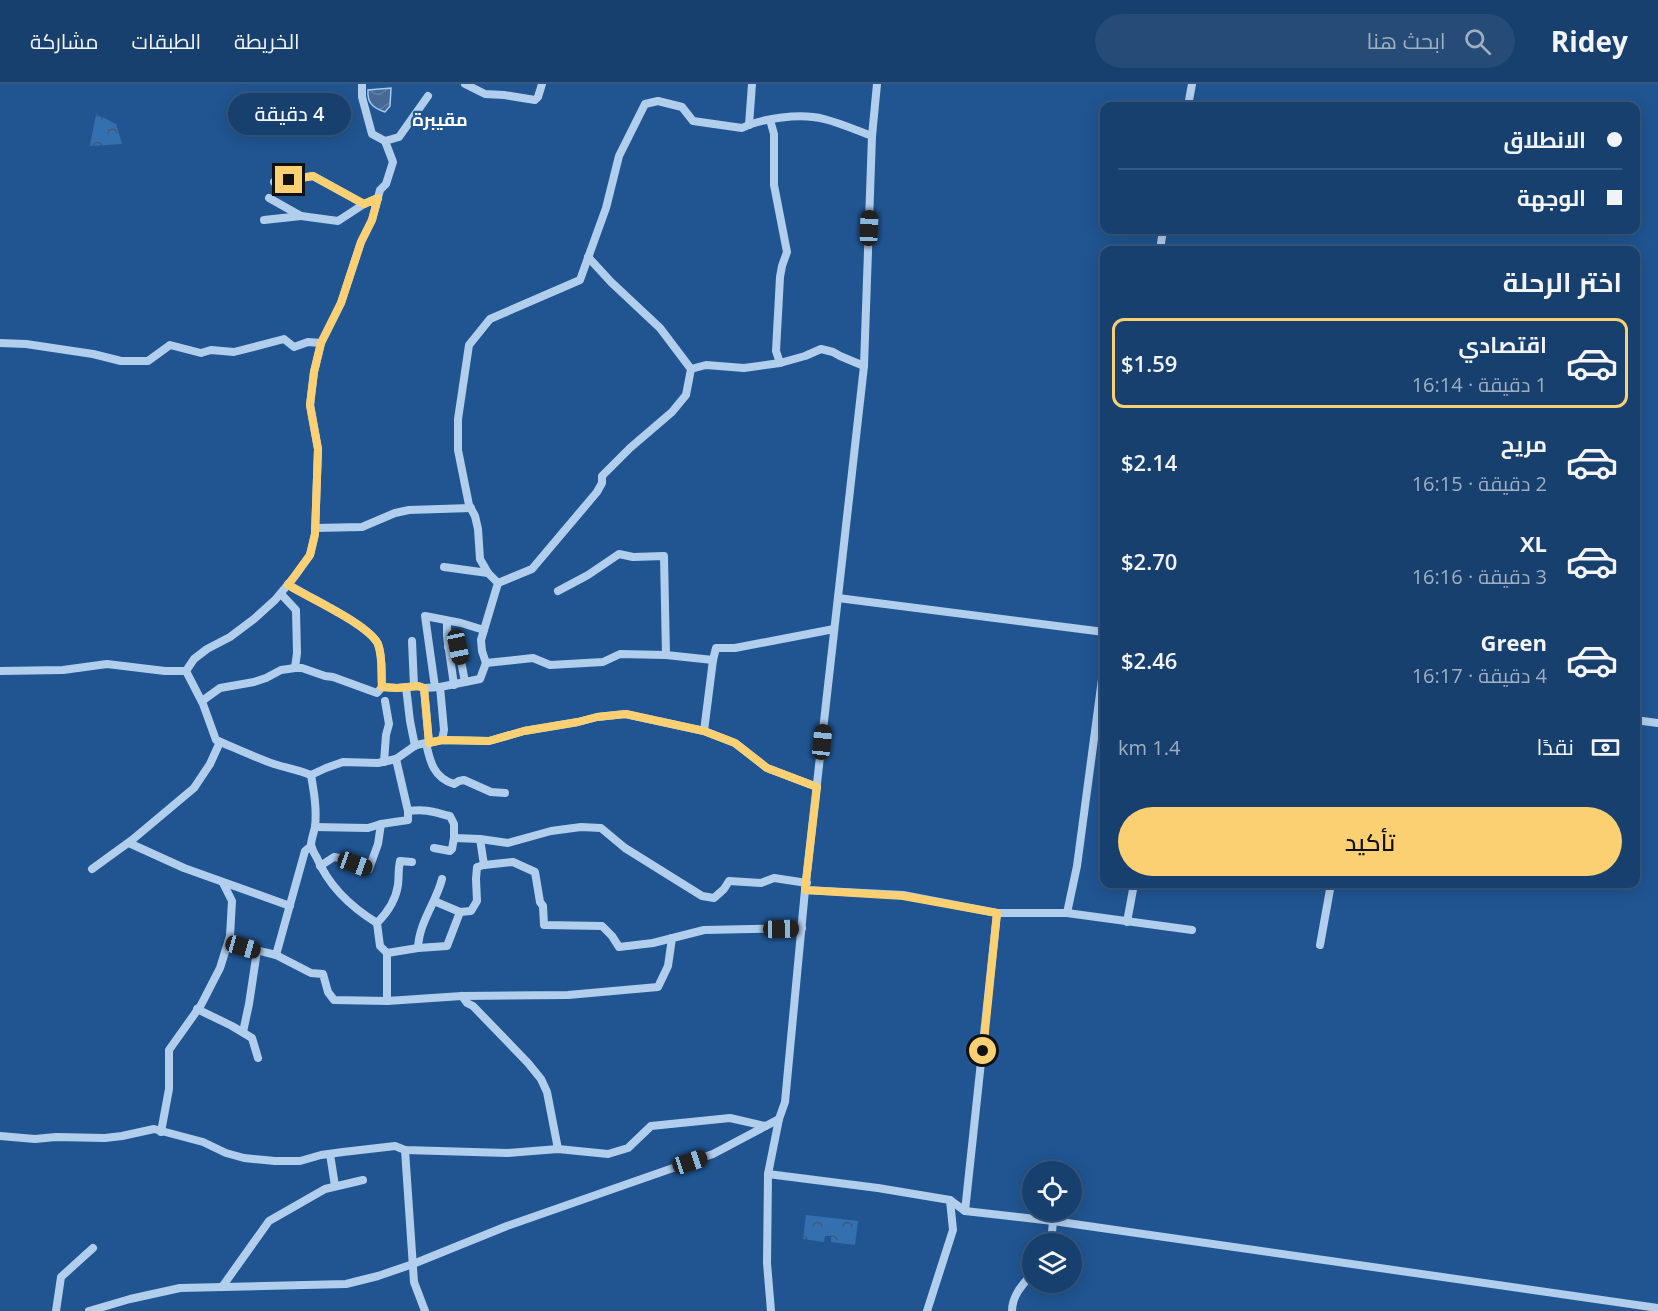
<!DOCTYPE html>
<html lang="ar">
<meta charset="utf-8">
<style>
:root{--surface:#18406e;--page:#254b76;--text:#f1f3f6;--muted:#9fafc2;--line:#365981;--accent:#fad073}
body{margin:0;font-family:"Open Sans",Cairo,sans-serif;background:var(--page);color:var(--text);direction:rtl;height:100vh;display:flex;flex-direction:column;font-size:22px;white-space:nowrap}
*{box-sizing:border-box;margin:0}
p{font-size:20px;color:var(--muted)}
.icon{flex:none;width:33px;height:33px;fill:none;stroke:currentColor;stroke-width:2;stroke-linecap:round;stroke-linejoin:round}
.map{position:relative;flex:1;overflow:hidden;direction:ltr}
.side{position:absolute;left:1100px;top:162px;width:540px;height:642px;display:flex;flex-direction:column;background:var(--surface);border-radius:12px;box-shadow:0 3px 15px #0003,0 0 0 2px var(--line);direction:rtl}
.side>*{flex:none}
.banner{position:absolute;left:1100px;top:18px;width:540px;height:132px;border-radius:12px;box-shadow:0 3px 15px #0003,0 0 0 2px var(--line);direction:rtl;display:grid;align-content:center;height:132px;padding:0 18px;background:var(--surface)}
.controls{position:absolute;left:1022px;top:1077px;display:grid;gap:12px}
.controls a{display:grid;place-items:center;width:60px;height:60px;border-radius:50%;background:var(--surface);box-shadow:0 3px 15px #0003,0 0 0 2px var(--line);font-size:30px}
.end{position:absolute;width:27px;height:27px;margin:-14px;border:8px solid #fad073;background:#111;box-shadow:0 0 0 3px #111}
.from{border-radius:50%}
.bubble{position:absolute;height:42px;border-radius:21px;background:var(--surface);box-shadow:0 3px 15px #0003,0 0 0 2px var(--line);font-size:20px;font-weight:600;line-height:42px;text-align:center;direction:rtl}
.car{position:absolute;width:18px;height:36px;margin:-18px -9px;border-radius:8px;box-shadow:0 0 4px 2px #0007;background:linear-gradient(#222 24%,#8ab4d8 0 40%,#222 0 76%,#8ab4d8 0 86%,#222 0)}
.banner b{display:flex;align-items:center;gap:21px;height:57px;font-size:22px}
.banner b+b{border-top:2px solid var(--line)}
.banner i{width:15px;height:15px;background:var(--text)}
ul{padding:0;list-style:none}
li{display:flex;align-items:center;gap:18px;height:90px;margin:0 12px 9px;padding:0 6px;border:3px solid transparent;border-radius:12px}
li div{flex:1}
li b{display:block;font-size:22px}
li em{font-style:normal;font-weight:600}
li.active{border-color:var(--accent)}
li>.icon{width:54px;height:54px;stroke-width:1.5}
h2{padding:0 18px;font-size:27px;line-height:72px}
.pay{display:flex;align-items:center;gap:15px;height:66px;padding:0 18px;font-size:22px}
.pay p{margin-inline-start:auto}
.action{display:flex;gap:12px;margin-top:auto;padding:12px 18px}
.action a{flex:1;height:69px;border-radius:36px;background:var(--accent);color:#111;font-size:24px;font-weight:600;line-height:69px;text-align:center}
header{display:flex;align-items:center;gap:36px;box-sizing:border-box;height:84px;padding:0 30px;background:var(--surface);border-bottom:2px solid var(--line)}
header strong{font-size:28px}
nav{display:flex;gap:33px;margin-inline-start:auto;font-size:21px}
.search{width:420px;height:54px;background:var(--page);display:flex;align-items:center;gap:15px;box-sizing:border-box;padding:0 21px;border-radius:33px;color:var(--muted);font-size:22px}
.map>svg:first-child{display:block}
.forest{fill:url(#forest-crowns)}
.water{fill:url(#water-waves);stroke:#a6c9ef;stroke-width:1.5}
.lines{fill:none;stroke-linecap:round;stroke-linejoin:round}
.minor{stroke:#b2ceed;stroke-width:8}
.route{stroke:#fad073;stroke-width:8}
.labels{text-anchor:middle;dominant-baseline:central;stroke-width:4.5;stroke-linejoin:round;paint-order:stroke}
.quarter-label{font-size:18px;font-weight:bold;fill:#fff;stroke:#205592}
</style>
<header>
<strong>Ridey</strong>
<div class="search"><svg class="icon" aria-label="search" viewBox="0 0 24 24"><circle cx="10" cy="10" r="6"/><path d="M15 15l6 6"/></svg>ابحث هنا</div>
<nav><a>الخريطة</a><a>الطبقات</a><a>مشاركة</a></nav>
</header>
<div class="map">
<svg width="1658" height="1227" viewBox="0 0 1658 1227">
<defs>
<pattern id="forest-crowns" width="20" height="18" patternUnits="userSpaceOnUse" patternTransform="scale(1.5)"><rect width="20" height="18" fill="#346faf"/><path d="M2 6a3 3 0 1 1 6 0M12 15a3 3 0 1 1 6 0" fill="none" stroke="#425a74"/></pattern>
<pattern id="water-waves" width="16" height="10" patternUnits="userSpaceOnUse" patternTransform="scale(1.5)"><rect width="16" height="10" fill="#456a96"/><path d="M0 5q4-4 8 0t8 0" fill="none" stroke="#6180a6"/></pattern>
</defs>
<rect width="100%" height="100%" fill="#205592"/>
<g class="forest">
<path d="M96 30 116 40 122 60 90 62Z"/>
<path d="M806 1131 858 1137 855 1161 831 1158V1152H825L824 1158 803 1155Z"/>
</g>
<path class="water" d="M391 4 390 22 385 28C373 24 367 19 368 6Z"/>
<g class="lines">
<g class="minor">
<path d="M362 0V13L372 50 385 57"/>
<path d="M465 0 485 10 504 11 535 16 538 13 542 0"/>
<path d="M1188 22 1192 0"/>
<path d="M770 36 774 50V101L787 168 782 182 780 193 776 267 780 279"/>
<path d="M749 41 752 0"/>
<path d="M274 98 313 92 364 120"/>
<path d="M269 114 301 132 338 137 364 120 378 114"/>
<path d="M264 136 301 132"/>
<path d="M1160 166 1163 146"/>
<path d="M0 259 26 260 93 270 121 277H148L170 261 201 269 211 266 234 268 284 255 294 263 308 258 321 259"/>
<path d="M691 285 706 281 744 284 780 279 805 272 821 265 833 268 840 272 864 282"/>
<path d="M315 444 362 443 395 429 409 426 471 424"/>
<path d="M444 483 488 489"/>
<path d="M498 499 532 485 597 408 602 399V392L630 364 672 328 686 311 691 285 660 244 611 198 588 173"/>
<path d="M288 500C309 514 368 540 378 560 383 573 381 589 382 603L397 604 418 602 424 604 440 603 480 595 486 579 533 574 550 581 603 578 620 570 666 571 713 576"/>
<path d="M558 507 588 491 619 470 633 473 664 472 666 571"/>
<path d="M281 510 296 526 297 569 295 584"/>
<path d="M838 514 1104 548"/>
<path d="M447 537V552L454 601"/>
<path d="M412 557 414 602"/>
<path d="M448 563 458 561 465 598"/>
<path d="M486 579 482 567 481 556 498 499 488 489 480 475 478 445 475 432 469 421 458 366V335L469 261 490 235 580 196 606 124 619 72 645 20 658 17 682 23 693 37 742 44C762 34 801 29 824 35 840 39 856 46 872 52"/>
<path d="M0 587 63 586 107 580 165 587H186L194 575 207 565 230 553 254 535 275 516 295 492 310 471 315 450 318 365 310 321 314 288 321 259 341 219 361 158 372 136 380 106 386 100 393 78 385 57 399 53 428 12"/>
<path d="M186 587 203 620 216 656C235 664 254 673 274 680 287 684 299 686 311 691L326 684 343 678 378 679 396 675 416 661 442 656 489 657 524 647 578 638 597 633 625 630 704 647"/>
<path d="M406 603 410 637 415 662"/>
<path d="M435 603 425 532 461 539 484 546"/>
<path d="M440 603 444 646 442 656"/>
<path d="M424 604 429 659"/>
<path d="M202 617 220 604 254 598 266 594 281 586 295 584H302L325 592 333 593 377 609 382 603"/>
<path d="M1635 636 1658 639"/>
<path d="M426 659C430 678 434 694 454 700L459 697 464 696 491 708 505 709"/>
<path d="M396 675 408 727C417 726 426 726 434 728 440 729 443 731 450 732L454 740V754L480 755 484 781 513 778 535 788 540 818 543 822 544 841 602 842 612 852 619 863 653 859 704 846 802 844"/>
<path d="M384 678 386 651 389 640 385 617"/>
<path d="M311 691C314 708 317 725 315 743 314 748 311 756 311 761 312 765 315 771 317 774 329 803 351 823 377 839"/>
<path d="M817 703 767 684 735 659 704 647 713 576 716 564H735L834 545"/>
<path d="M315 743 368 744 381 740 408 736V727"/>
<path d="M480 755 508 759 551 747 581 743 601 744 625 764 702 812 714 814 724 805 729 797 761 799 774 794 807 799"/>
<path d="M129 759 184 784 290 822"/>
<path d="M434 764 450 767 452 765 454 754"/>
<path d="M320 782 334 773 340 774 369 785 378 760 381 740"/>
<path d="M92 785 132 756 194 704 210 680 220 658"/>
<path d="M805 806 903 811 997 829H1067L1192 846"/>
<path d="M460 828 471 827 477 817 476 795 477 783 484 781"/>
<path d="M1067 829 1077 782 1104 580"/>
<path d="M1127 838 1134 800"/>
<path d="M228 859 276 871 311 889 323 890 328 908 334 916 387 917 462 912 568 911 658 903 668 882 672 854"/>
<path d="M1320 861 1331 800"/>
<path d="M418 864 447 862 460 828 434 817"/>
<path d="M387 869 380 862 377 839C387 829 396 815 398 801 399 793 398 786 400 777L412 778"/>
<path d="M276 871 305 767 311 762"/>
<path d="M462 912 467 919 473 922 528 979 541 995 547 1008 558 1065"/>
<path d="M387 917V869L418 864C419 838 436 819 442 795"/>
<path d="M197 925 232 942 252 954 258 974"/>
<path d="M243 948 249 920 257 867"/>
<path d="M161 1048 169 1005V966L201 921 220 884 230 852 232 817 223 799"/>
<path d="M0 1052 35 1055 56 1053 105 1054 122 1052 154 1045 203 1058 226 1069 244 1074 275 1077H300L321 1071 343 1068 395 1062 405 1066 507 1069 558 1065 608 1070 628 1064 651 1042 730 1034 765 1042"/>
<path d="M405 1066 414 1198 425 1227"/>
<path d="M330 1070 335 1102"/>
<path d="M768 1090 878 1104 950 1116 965 1127 1053 1137 1658 1224"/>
<path d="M965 1127 997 829"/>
<path d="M1051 1160 1053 1137"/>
<path d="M222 1203 269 1137 325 1105 363 1096"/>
<path d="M56 1227 61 1193 93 1164"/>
<path d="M89 1227 130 1215 180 1204 346 1200 378 1192 413 1180 507 1142 713 1070 779 1035 785 1018 805 806 864 282 872 52 877 0"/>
<path d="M771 1227 767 1179 768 1090 779 1035"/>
<path d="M927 1227 953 1146 950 1116"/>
<path d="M1012 1227C1012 1212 1022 1201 1032 1190"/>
</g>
</g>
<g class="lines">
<path class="route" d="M289 96 313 92 364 120 378 114 372 136 361 158 341 219 321 259 314 288 310 321 318 365 315 450 310 471 288 501C309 514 368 540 378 560 383 573 381 589 382 603L397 604 418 602 424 604 429 659 442 656 489 657 524 647 578 638 597 633 626 630 704 647 735 659 767 684 817 703 805 806 903 812 997 829 983 967"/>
</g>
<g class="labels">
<g class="quarter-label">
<text x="440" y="35">مقيبرة</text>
</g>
</g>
</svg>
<div class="controls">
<a><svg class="icon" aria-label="locate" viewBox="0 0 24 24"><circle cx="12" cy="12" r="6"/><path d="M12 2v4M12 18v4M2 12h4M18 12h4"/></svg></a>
<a><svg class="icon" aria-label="layers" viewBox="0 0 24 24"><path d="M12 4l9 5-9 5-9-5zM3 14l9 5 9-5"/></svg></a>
</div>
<i class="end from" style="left:983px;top:967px"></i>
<i class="end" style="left:289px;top:96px"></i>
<div class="bubble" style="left:228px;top:9px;width:123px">4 دقيقة</div>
<i class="car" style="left:869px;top:144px;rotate:2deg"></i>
<i class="car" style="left:458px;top:563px;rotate:168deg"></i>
<i class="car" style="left:822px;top:658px;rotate:6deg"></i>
<i class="car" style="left:355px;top:780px;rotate:110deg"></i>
<i class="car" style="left:781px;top:845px;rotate:89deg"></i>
<i class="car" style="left:243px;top:863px;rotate:106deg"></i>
<i class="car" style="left:690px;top:1078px;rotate:72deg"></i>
<div class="banner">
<b><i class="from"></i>الانطلاق</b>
<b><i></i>الوجهة</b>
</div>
<section class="side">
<h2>اختر الرحلة</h2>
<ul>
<li class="active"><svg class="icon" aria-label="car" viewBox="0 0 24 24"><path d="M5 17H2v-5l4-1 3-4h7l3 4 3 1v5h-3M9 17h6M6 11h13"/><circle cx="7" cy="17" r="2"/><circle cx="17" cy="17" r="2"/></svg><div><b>اقتصادي</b><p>1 دقيقة · 16:14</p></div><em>$1.59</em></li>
<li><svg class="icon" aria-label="car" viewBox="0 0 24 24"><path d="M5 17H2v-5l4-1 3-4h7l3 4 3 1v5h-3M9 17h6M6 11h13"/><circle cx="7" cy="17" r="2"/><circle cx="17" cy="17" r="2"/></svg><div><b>مريح</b><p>2 دقيقة · 16:15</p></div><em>$2.14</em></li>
<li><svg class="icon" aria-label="car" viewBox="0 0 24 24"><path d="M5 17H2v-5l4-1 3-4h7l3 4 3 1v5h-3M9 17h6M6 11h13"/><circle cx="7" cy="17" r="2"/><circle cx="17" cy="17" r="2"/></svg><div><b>XL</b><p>3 دقيقة · 16:16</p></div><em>$2.70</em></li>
<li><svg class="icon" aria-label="car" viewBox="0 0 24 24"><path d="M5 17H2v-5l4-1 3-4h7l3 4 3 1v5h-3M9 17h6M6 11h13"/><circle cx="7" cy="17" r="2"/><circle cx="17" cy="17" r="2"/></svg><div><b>Green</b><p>4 دقيقة · 16:17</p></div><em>$2.46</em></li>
</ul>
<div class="pay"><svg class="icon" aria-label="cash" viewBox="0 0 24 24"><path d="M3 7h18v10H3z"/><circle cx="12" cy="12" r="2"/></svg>نقدًا<p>1.4 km</p></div>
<div class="action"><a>تأكيد</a></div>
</section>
</div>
